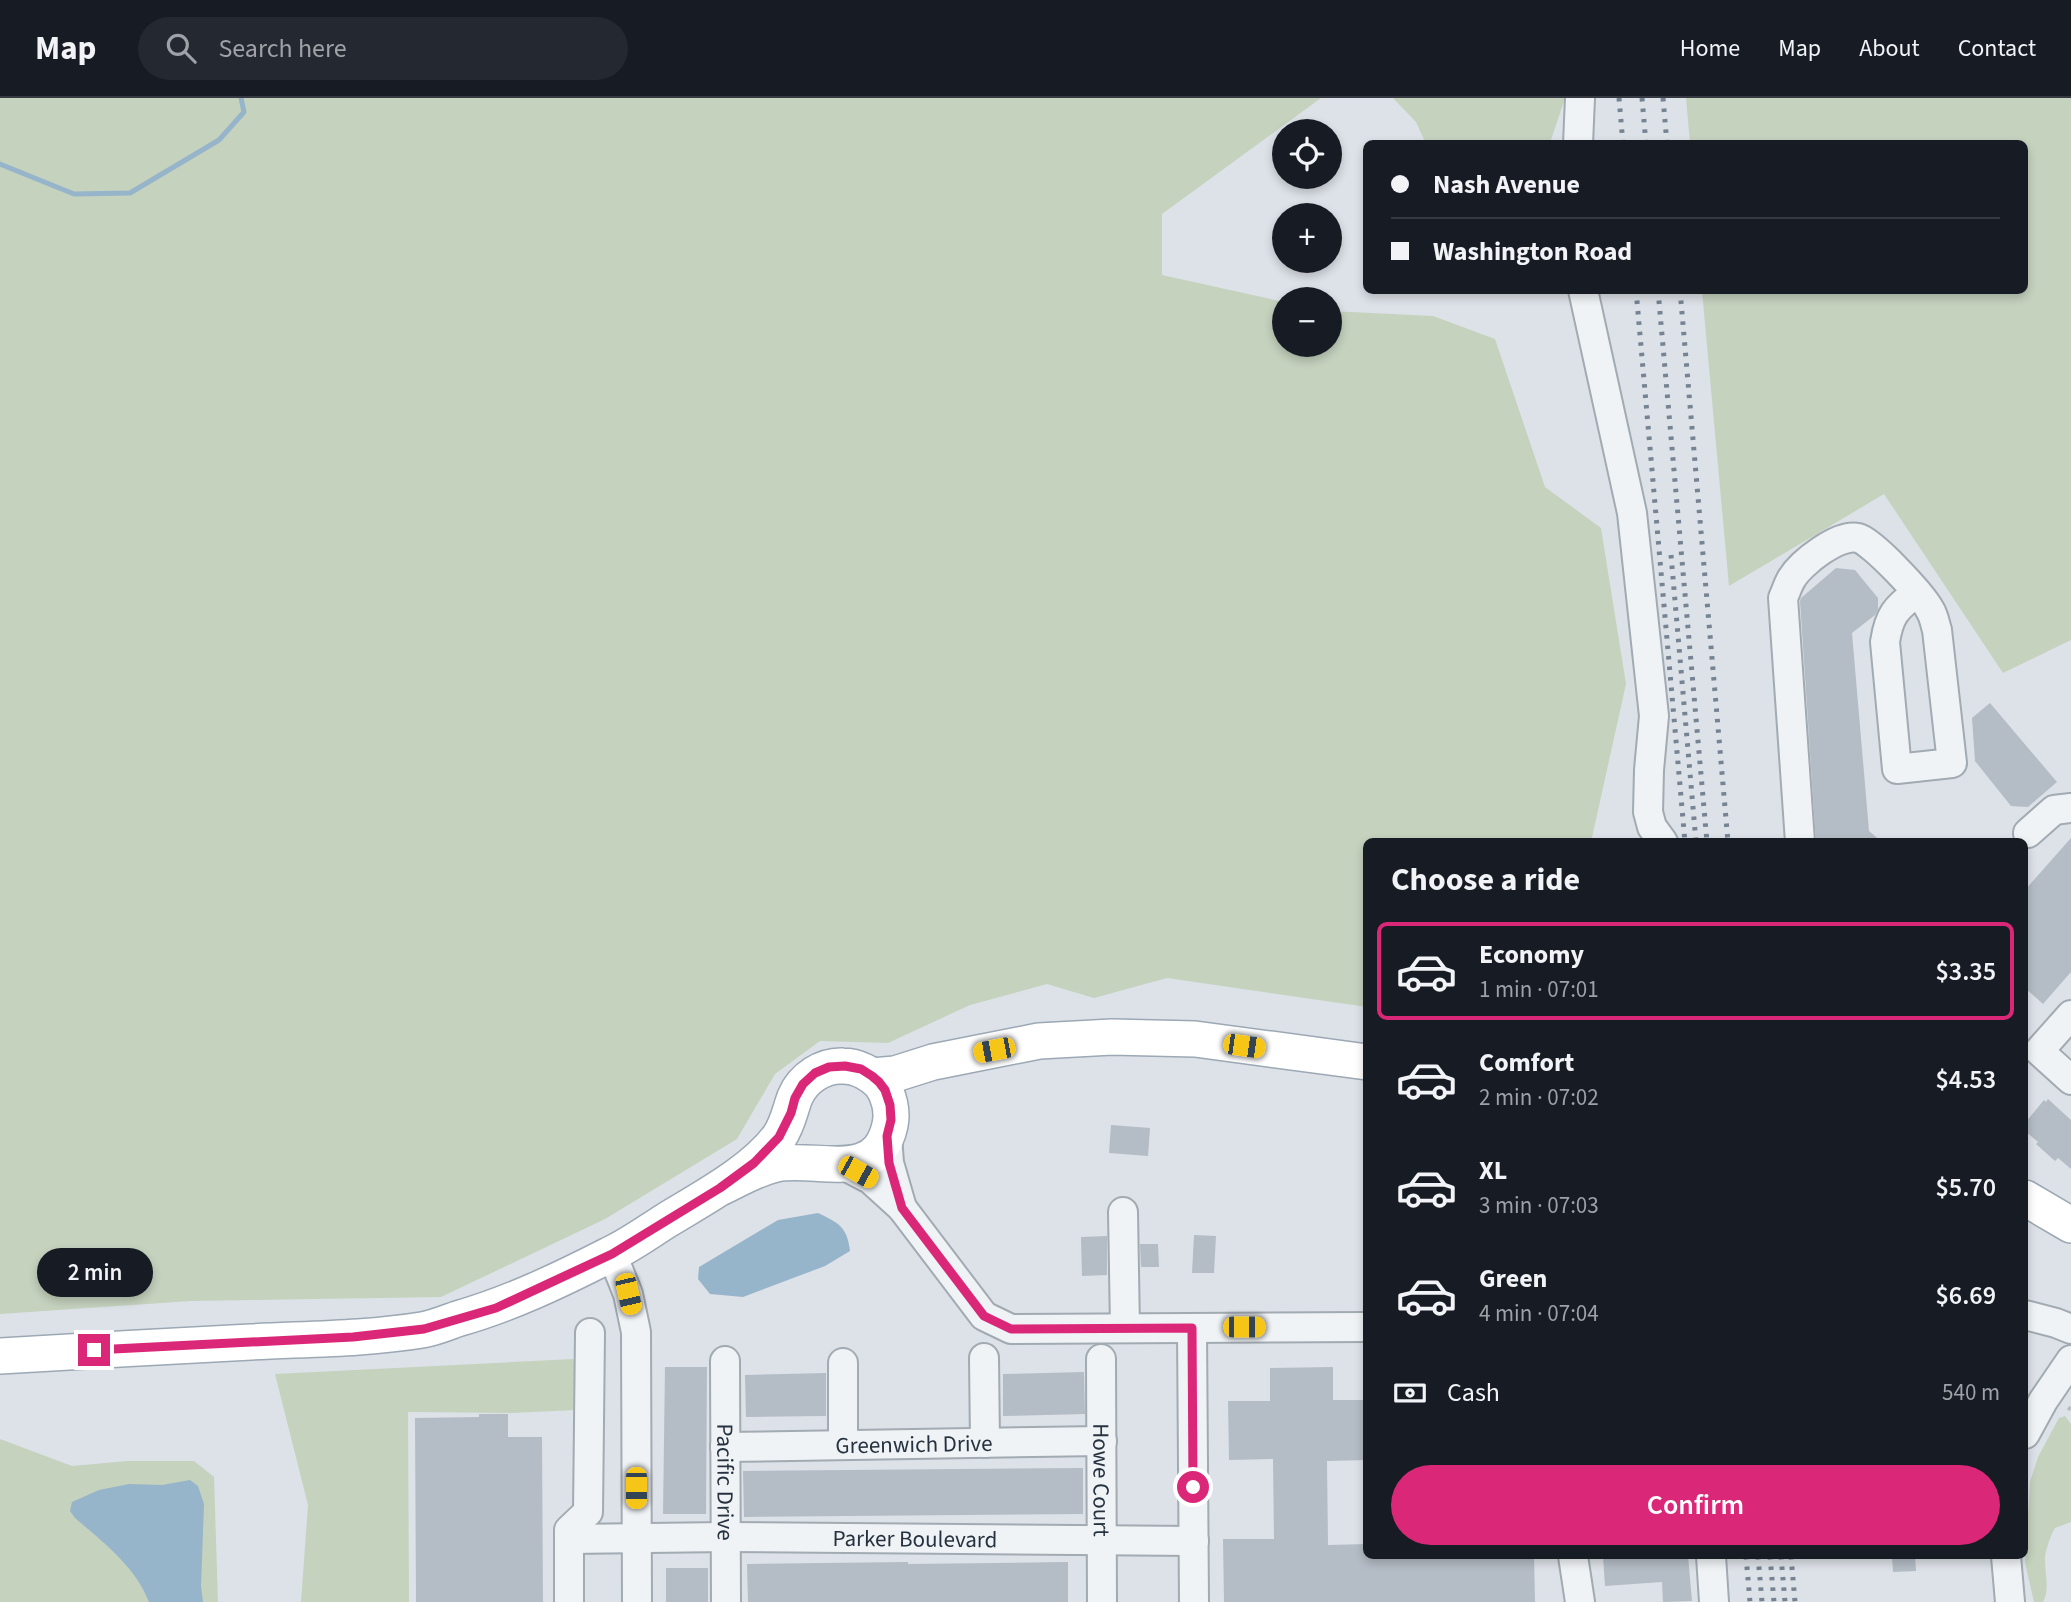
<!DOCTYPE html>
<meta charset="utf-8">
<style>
:root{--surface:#171b24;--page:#242831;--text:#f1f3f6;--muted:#9ea1a6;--line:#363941;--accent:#db2777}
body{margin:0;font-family:"Source Sans 3",sans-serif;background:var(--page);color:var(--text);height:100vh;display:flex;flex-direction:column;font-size:26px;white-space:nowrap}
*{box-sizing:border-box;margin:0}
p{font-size:23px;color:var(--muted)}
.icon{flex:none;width:38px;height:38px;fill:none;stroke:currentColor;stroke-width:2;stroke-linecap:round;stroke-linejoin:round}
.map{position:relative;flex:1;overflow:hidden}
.side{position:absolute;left:1363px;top:740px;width:665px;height:721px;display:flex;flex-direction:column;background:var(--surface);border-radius:10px;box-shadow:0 4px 10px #0003}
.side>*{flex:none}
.banner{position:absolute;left:1363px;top:42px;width:665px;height:154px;border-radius:10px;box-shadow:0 4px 10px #0003;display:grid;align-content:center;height:154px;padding:0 28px;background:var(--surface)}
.buttons{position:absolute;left:1272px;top:21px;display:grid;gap:14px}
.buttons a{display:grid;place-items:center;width:70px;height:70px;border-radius:50%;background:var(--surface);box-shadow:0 4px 10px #0003;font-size:35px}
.end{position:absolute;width:32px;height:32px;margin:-16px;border:9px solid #db2777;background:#fff;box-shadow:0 0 0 4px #fff}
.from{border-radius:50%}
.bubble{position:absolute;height:49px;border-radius:24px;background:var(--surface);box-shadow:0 4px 10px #0003;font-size:23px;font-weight:600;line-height:49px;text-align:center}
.car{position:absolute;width:21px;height:42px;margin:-21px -10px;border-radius:9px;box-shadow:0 0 5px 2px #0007;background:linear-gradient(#f5c518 24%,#345 0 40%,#f5c518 0 76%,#345 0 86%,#f5c518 0)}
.banner b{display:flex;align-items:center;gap:24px;height:66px;font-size:26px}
.banner b+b{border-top:2px solid var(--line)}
.banner i{width:18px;height:18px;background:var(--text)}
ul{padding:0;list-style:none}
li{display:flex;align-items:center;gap:21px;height:98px;margin:0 14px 10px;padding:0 14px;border:4px solid transparent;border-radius:10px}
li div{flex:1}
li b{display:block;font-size:26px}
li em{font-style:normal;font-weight:600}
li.selected{border-color:var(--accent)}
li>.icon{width:63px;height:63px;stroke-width:1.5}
h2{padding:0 28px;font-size:32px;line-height:84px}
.pay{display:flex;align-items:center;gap:18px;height:77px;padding:0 28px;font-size:26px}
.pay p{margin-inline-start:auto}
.cta{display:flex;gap:14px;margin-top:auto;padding:14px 28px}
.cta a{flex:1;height:80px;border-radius:42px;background:var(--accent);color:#fff;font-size:28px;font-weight:600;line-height:80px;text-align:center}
header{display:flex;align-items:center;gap:42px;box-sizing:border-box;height:98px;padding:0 35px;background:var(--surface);border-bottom:2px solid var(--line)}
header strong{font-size:33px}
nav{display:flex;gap:38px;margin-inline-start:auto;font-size:24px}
.search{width:490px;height:63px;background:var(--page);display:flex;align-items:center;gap:18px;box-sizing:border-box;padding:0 24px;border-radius:38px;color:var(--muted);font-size:26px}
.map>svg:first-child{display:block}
.green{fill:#c5d2be}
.water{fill:#96b4ca}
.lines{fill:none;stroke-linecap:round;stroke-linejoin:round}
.stream{stroke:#96b4ca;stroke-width:5}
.building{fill:#b4bcc5}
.minor-casing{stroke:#a2aab2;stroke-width:32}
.major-casing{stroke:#9ca8b4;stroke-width:38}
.path{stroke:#b7bdc3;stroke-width:3.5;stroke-dasharray:5 5;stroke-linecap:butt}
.minor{stroke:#f0f3f6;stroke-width:28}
.major{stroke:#fff;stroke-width:35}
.rail{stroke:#768392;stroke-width:5;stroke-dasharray:3.5 7;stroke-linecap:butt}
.route{stroke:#db2777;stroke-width:9}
.labels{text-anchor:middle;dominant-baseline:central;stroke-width:5;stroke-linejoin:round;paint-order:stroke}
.street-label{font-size:23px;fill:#26323f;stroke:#edf1f5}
</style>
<header>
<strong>Map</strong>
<div class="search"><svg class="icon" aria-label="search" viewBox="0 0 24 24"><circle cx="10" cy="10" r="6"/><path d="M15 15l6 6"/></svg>Search here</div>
<nav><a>Home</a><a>Map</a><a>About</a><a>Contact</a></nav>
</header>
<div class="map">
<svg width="2071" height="1504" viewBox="0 0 2071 1504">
<rect width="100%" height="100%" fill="#dde2e8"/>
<g class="green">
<path d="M0 0H1321L1162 116V177L1284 204V247H1330V213L1433 218 1495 241 1545 389 1601 430 1626 586 1591 744H1367V909L1167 880 1094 900 1047 886 970 907 888 945 820 943 775 976 737 1041 605 1121 441 1199 191 1203 0 1216Z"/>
<path d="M1393 0H1565L1550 45 1426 46 1416 24Z"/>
<path d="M1686 0H2071V542L2003 575 1884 396 1729 488 1702 193 2025 192V46L1690 45Z"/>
<path d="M574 1261 576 1312 512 1315 408 1314 409 1504H301L308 1407 275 1276Z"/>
<path d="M2065 1318 2071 1326V1424L2055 1430C2051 1436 2044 1456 2045 1463 2045 1477 2050 1490 2043 1504H2034L2025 1465 2030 1384 2038 1359 2059 1320Z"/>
<path d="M0 1341 72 1368 127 1363H194L214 1379 218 1504H0Z"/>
</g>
<g class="water">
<path d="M818 1115C839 1125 847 1129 850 1153L825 1168 743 1199 710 1196 698 1181 699 1169 778 1122Z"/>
<path d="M190 1382 198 1388 204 1406 201 1488 203 1504H149C135 1468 104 1445 75 1420L70 1413 72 1404 99 1392 129 1386 162 1387Z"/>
</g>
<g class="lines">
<path class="stream" d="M0 66 74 96 130 95 219 42 244 14 241 0"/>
</g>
<g class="building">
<path d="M1836 470 1855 472 1878 500V511L1875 517 1852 535 1869 733 1882 744H1816L1800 503 1801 500Z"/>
<path d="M1990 605 2057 684 2028 709 2011 708 1975 663 1972 620Z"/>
<path d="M2071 740V874L2043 906 2025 890V792Z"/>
<path d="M2048 1001 2071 1022V1071L2058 1060 2055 1063 2036 1046 2038 1044 2025 1033V1025L2044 1002 2046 1004Z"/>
<path d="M1111 1027 1150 1030 1148 1058 1109 1055Z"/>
<path d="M1194 1137 1216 1138 1214 1175H1192Z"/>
<path d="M1107 1138V1177L1082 1178 1081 1139Z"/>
<path d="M1140 1146H1158L1159 1169H1141Z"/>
<path d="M665 1269H707L706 1416H663Z"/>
<path d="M1333 1269V1302H1367V1362L1327 1363 1328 1447 1367 1446V1458H1534L1535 1504H1224L1223 1441H1274L1273 1361 1229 1362 1228 1303H1270V1270Z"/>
<path d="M1084 1274 1085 1316 1003 1318V1276Z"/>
<path d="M826 1275V1318L746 1319 745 1277Z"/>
<path d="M479 1316H508V1339H542L543 1504H416L415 1320 479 1319Z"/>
<path d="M1083 1370V1416L744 1419 743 1373Z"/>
<path d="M1603 1458H1688L1692 1503 1663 1504 1662 1484 1605 1488Z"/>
<path d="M1892 1458H1915L1916 1473 1893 1474Z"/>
<path d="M908 1464V1466L1068 1464V1504H748L747 1466Z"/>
<rect x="666" y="1470" width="42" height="34"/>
</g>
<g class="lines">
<defs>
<g id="minor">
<path d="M1578 46 1580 0"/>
<path d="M1583 192 1632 415 1654 618 1649 672 1648 714 1652 729 1663 744"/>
<path d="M2028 735 2054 712 2071 710"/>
<path d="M1800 744 1783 500C1786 494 1788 486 1792 480 1801 465 1839 435 1858 440 1872 443 1923 498 1930 512 1934 518 1935 526 1937 532L1952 665 1897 671 1885 544C1889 517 1896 510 1917 494"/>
<path d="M2071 917 2039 953 2071 982"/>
<path d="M887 1038 889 1065 902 1110"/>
<path d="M845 1068 870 1081 902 1110 984 1218 1011 1231 1367 1229"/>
<path d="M1123 1114 1125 1230"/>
<path d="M612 1156 628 1196 636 1234 637 1504"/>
<path d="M2025 1217 2056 1225 2071 1231"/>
<path d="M1192 1230 1194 1504"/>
<path d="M984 1260 985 1345"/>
<path id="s1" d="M1101 1261 1102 1504"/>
<path id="s2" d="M725 1263 726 1504"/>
<path d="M843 1265V1347"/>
<path d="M2025 1336 2043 1303 2071 1262"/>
<path id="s3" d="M725 1349 1102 1343"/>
<path id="s4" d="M569 1441 726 1439 1194 1443"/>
<path d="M1573 1458 1580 1504"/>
<path d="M1711 1458 1714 1504"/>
<path d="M2006 1458 2010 1504"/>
<path d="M569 1504V1432L588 1414 590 1235"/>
</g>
<g id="major">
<path d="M872 978 895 976 933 964 1039 943 1112 939 1195 941 1367 964"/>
<path d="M2025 1100 2071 1127"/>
<path d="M0 1258C84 1253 167 1248 251 1244 307 1241 366 1241 422 1232 434 1230 446 1225 457 1221 510 1206 560 1182 609 1157 629 1148 648 1134 667 1122 703 1100 754 1073 779 1039 788 1026 790 1012 795 999 803 980 823 967 843 968 857 968 872 976 881 986 889 997 893 1013 890 1027 877 1087 818 1058 776 1066 757 1070 737 1082 720 1090"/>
</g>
</defs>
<use href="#minor" class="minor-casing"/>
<use href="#major" class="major-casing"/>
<path class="path" d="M2068 1312 2071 1309"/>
<use href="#minor" class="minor"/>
<use href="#major" class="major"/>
<g class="rail">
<path d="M1619 0 1623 46"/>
<path d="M1642 0 1646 46"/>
<path d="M1663 0 1667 46"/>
<path d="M1636 192 1685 744"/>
<path d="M1658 192 1707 744"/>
<path d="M1680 192 1728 744"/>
<path d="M1671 457 1696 744"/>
<path d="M1746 1458 1750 1504"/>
<path d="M1758 1458 1762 1504"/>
<path d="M1770 1458 1774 1504"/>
<path d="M1781 1458 1785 1504"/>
<path d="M1791 1458 1795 1504"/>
</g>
</g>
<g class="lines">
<path class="route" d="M94 1252 353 1239 424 1231 496 1210 612 1156 720 1090 754 1065 779 1039 791 1015 795 1000 803 986 815 975 829 969 845 968 861 971 872 978 879 984 885 992 890 1007 891 1022 887 1038 889 1065 902 1110 984 1218 1011 1231 1192 1230 1193 1389"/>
</g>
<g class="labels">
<g class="street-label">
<text stroke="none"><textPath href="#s3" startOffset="189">Greenwich Drive</textPath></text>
<text stroke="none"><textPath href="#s2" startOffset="121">Pacific Drive</textPath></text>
<text stroke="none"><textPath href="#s1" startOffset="121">Howe Court</textPath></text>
<text stroke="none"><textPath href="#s4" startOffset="346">Parker Boulevard</textPath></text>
</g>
</g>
</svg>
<div class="buttons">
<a><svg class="icon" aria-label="locate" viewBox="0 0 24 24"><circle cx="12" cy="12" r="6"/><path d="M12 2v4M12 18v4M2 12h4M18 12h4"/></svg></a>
<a>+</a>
<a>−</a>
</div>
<i class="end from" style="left:1193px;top:1389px"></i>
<i class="end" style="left:94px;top:1252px"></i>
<div class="bubble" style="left:37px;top:1150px;width:116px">2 min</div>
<i class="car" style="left:1244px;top:948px;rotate:98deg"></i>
<i class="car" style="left:994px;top:952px;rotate:259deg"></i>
<i class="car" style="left:858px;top:1074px;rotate:119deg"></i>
<i class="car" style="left:628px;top:1196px;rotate:167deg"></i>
<i class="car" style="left:1244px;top:1229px;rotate:90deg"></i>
<i class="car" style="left:636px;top:1390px;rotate:180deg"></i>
<div class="banner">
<b><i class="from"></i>Nash Avenue</b>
<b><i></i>Washington Road</b>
</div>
<section class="side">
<h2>Choose a ride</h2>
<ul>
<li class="selected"><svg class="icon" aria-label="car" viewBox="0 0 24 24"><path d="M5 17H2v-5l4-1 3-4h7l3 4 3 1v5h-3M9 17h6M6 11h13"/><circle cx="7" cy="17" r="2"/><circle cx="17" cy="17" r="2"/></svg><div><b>Economy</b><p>1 min · 07:01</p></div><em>$3.35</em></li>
<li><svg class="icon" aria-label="car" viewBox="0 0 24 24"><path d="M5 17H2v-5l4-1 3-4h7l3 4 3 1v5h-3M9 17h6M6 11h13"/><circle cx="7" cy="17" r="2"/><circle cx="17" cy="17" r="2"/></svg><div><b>Comfort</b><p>2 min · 07:02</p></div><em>$4.53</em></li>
<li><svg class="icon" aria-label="car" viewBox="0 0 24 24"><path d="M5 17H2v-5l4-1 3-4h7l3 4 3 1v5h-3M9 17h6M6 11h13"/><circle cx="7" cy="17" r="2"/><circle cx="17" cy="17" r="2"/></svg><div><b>XL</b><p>3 min · 07:03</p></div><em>$5.70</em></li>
<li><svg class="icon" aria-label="car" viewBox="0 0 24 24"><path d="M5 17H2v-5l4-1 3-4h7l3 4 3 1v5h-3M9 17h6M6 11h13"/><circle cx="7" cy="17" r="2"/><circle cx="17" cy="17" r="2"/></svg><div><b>Green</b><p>4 min · 07:04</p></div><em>$6.69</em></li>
</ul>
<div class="pay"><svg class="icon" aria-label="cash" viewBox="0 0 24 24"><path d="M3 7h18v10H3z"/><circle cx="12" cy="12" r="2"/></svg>Cash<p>540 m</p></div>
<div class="cta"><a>Confirm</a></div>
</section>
</div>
